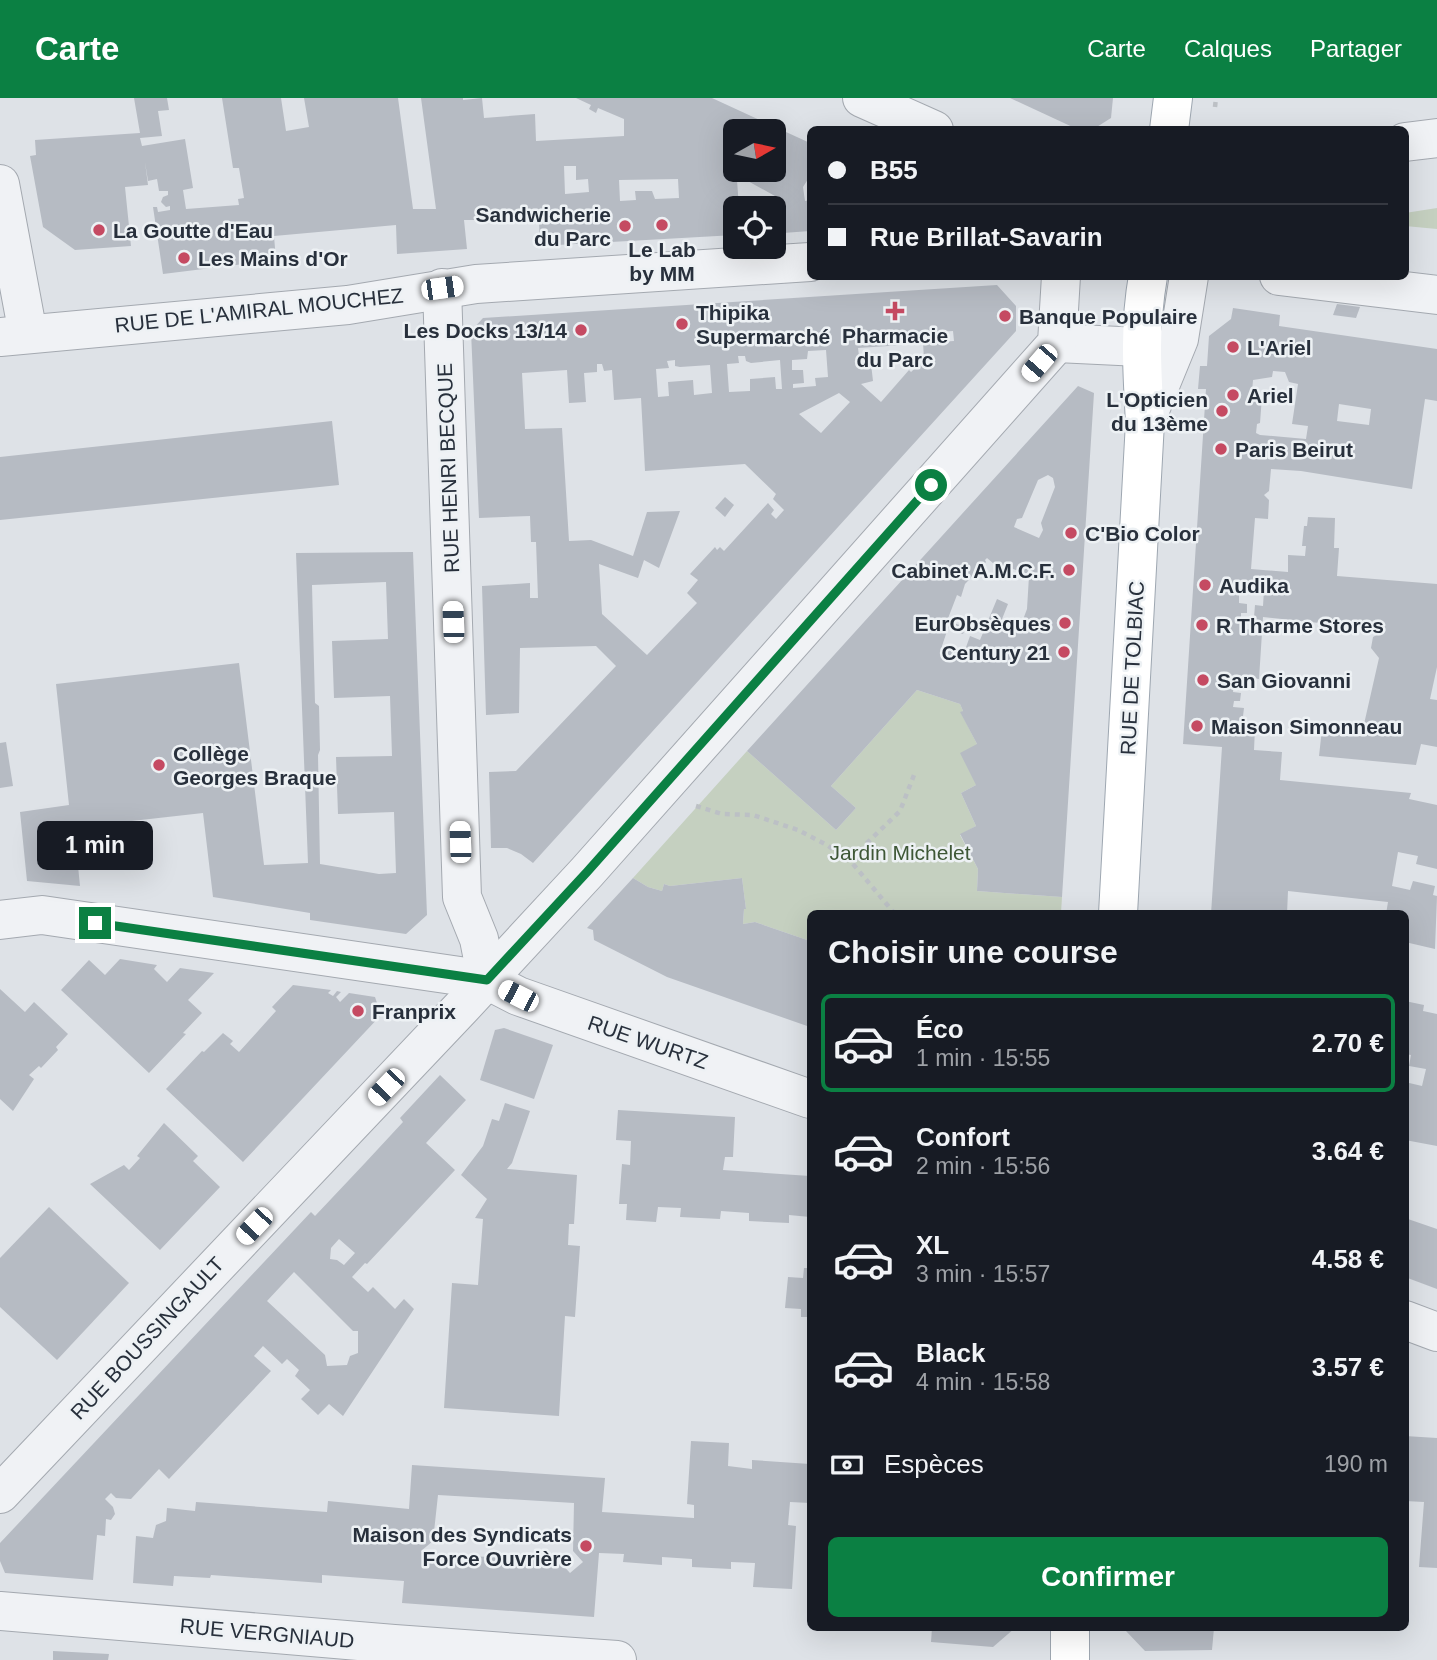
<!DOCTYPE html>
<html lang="fr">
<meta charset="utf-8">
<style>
:root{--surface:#171b24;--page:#20242c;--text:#f1f3f6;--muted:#9ea1a6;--line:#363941;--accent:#0b8043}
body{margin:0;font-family:Arial,sans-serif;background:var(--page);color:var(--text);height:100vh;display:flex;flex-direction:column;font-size:26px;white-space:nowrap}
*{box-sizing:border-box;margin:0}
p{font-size:23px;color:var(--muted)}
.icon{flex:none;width:38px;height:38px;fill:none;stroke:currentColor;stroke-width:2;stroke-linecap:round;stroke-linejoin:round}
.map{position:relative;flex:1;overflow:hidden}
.details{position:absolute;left:807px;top:812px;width:602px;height:721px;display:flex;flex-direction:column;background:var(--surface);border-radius:10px;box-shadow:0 7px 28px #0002}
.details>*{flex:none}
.banner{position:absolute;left:807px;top:28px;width:602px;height:154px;border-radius:10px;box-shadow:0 7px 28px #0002;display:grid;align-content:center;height:154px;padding:0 21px;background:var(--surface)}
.needle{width:46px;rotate:81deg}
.controls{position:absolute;left:723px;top:21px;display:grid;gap:14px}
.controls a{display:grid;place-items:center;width:63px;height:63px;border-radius:10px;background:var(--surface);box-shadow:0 7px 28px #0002;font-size:35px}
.end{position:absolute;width:32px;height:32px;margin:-16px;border:9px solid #0b8043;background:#fff;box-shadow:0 0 0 4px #fff}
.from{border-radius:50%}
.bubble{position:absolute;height:49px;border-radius:10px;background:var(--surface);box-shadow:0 7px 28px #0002;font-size:23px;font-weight:700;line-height:49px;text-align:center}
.car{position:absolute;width:21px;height:42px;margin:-21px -10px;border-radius:9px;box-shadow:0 0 5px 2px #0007;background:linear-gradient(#fff 24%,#345 0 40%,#fff 0 76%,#345 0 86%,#fff 0)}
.banner b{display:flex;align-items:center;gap:24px;height:66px;font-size:26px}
.banner b+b{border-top:2px solid var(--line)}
.banner i{width:18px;height:18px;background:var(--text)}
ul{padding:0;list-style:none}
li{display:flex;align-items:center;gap:21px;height:98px;margin:0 14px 10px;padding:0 7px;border:4px solid transparent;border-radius:10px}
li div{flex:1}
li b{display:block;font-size:26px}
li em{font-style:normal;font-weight:700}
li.current{border-color:var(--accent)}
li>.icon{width:63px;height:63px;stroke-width:1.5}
h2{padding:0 21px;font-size:32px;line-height:84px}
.pay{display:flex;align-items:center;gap:18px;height:77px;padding:0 21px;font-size:26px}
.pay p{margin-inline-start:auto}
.button{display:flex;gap:14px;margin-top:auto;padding:14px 21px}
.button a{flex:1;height:80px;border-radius:10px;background:var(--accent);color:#fff;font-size:28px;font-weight:700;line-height:80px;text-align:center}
header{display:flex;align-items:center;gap:42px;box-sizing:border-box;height:98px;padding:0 35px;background:var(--accent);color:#fff}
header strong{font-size:33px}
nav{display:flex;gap:38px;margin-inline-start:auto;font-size:24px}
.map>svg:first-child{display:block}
.green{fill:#c5d0c0}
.building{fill:#b6bbc3;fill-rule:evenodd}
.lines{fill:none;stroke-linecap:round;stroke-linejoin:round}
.minor-casing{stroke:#a4a9b0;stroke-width:40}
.major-casing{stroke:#9ea7b1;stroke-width:40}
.path{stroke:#bcc0c5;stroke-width:4.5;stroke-dasharray:5 5;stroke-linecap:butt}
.minor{stroke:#f0f2f5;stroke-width:38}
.major{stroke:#fff;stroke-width:38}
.route{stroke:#0b8043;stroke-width:9}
.poi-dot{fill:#c54a62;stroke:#edf1f4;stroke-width:2.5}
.labels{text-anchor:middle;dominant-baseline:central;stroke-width:5;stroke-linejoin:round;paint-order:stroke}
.poi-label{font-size:21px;font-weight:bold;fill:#28303c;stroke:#edf1f4;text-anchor:start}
.street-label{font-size:21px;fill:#28303c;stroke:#edf1f4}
.park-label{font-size:21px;fill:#3e5736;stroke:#edf1f4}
</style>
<header>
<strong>Carte</strong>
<nav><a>Carte</a><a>Calques</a><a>Partager</a></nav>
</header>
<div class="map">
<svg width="1437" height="1562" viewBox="0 0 1437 1562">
<rect width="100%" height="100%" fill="#dee2e7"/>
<g class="green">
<path d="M1437 110V131L1405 128V115Z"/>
<path d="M917 592 960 606 963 613 961 615 977 646 976 687 961 695 976 728 960 737 978 771 977 793 1062 799 1061 815 810 816V843L755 824 743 826 744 811H746L742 780 670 788 664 786 662 793 648 789 633 780 747 653 836 732 856 710 831 688Z"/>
</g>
<g class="building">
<path d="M134 0H167L169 12 158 13 162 38 140 40 142 48 185 41 193 90 183 92 186 111 239 107 238 101 244 100 239 70H233L222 0H281L286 33 309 29 304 0H398L413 111H436L421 0H463V2L482 0 484 20 535 16 536 43 624 38V21L598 10 596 15 589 11 591 7 576 0H712L810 45V78L803 89 805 103 810 102V133L783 135 782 113H776L775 98 746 82H737L739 110H735V137L540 148 539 122H464L467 151 397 156 396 127 274 138 276 162 163 176 153 109H157L158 114 170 112V108L166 109 161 104 163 99 168 97V93H159L157 81 148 83 145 64 148 87 125 89 131 148 75 152 43 129 30 58 36 57 35 42 140 35ZM735 33H774V72H735ZM564 68H576V82L588 81 589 94 565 96ZM678 81 679 100 655 101 652 93H635L636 102 620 103 619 82Z"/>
<path d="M1010 0H1113L1111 20 1092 32H1079Z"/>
<path d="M997 187 1016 208V233L533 765 521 756 507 750H491L489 674 516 673 616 568 596 548 520 550 519 615 486 617 482 488 530 485V500H538L536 444H531L530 418 479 420 471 233 483 220ZM953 233 954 243 939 244 938 234ZM902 244H923L924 262 911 274 909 272 881 304 861 286 873 283 870 257 859 258 858 250 903 247ZM826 252 828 279 815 280 816 288 793 290V286L804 285 803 272H792V262L807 261 808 253ZM738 258H745L746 263 751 265 780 262 782 291H776L775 279 750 281V293L729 294 727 266 739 265ZM675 262V268L680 269 710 267 712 295 694 297 693 282 668 284 669 298 658 299 656 271 669 270 667 263ZM597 266H602L604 273 612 272 614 302 641 300 645 373 745 366 776 396 773 401 784 412 776 421 771 416 774 412 768 405 724 453 720 449 717 452 715 449 690 476 698 482 687 495 697 505 647 557 602 516 599 466 638 480 644 462 659 470 680 413 647 414 633 458 591 442 569 443 562 330 525 331 522 275 567 272 569 305 586 304 584 275 597 274ZM839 295 850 304 821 335 799 316Z"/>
<path d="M1337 206 1360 209 1356 220 1333 217Z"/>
<path d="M1233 210 1280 217 1279 228 1437 251V303L1425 301 1412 391 1301 373 1271 371 1269 393 1264 397 1269 402 1268 421 1255 420 1251 471 1288 474V457L1305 458 1306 448H1302L1304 428H1307L1308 419 1335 420 1334 450H1339L1337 478 1437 486V569L1430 601 1437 602V649L1421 646 1416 667 1319 658 1322 631 1362 635 1379 560 1371 550 1373 539 1386 532 1263 519 1259 581 1240 579 1234 584 1233 594 1241 595 1240 603H1234L1233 609 1244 610 1243 618H1241V623L1231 622 1235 628 1255 630 1254 652 1282 654 1280 682 1411 695 1409 701 1437 707V771L1416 766 1418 758 1398 754 1392 788 1410 792 1413 783 1435 788 1433 797 1437 798 1435 851 1405 844V816H1386L1388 804 1288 793 1287 816H1211L1222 649 1183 646 1206 291H1198L1200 268H1207L1209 238 1231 221ZM1273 273 1285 274 1289 284 1298 286 1292 326 1308 328 1306 341 1260 337 1256 335 1257 326 1260 325 1262 298 1252 294 1253 282 1272 279ZM1339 306 1371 311 1369 327 1337 323ZM1246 490 1264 492 1263 508 1255 507 1253 532 1244 531V523L1241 522V515H1247V506L1239 505V496Z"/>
<path d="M1078 288 1094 295 1062 799 977 793 978 771 960 736 976 728 961 695 976 687 960 655 977 646 960 614 963 613 960 606 917 592 831 688 856 710 836 732 747 653ZM1048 377 1053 380 1055 389 1041 425 1043 432 1039 440 1014 429 1017 421 1022 420 1038 382ZM987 460 1007 477 1011 470 1029 478 1027 511 1021 527 1009 522 1007 528 1000 526 1008 506 997 501 980 542 970 538 964 555 942 548 948 530 963 536 966 529 947 523 957 497 961 499 965 486 986 464 985 462Z"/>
<path d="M332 323 339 387 0 422V359Z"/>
<path d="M725 399 734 407 725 419 715 410Z"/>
<path d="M413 454 427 817 406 836 310 822V815L213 799 203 715 114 725 117 744 76 748 80 788 27 783 20 714 69 707 56 586 239 565 264 767 308 765 296 455ZM386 484 388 541 332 543 334 600 390 598 392 658 336 659 338 716 394 714 396 775 379 776 320 766 318 657 320 652 319 608 315 605 312 487Z"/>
<path d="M6 644 13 688 0 690V645Z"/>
<path d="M633 780 648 789 662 793 664 786 670 788 742 780 746 811H744L743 826 755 824 810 843V929L667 879 594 842 593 832 587 830Z"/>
<path d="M120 861 157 867 154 871 167 884 180 870 214 875 188 902 202 915 183 935 186 936 149 975 61 892 89 862 105 877Z"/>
<path d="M293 887 331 892 328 895 333 898 337 893 341 894 336 899 340 904 349 895 375 899 381 917 243 1064 166 991 202 953 204 954 223 935 233 943 230 946 239 954 276 913 272 909Z"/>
<path d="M0 891 25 914 34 904 68 936 56 949 58 952 41 970 39 968 29 977 34 981 13 1013 0 1001Z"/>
<path d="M1405 903 1424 907 1423 913 1437 916V1048L1405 1042V984L1422 988 1426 971 1409 968 1411 957 1405 956Z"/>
<path d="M504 930 553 947 534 1001 480 982 495 932Z"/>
<path d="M440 977 466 1002 426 1045 455 1072 367 1166 365 1165 352 1179 368 1194 373 1189 395 1211 404 1201 414 1211 343 1318 329 1306 318 1317 301 1301 310 1292 295 1278 299 1272 287 1261 282 1266 263 1248 254 1258 271 1273 169 1381 159 1371 131 1401 116 1400 111 1395 105 1401 113 1409 115 1416 111 1422 106 1421 105 1438 97 1437 93 1482 5 1475 0 1463V1445L311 1114 315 1118 365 1065 403 1024 400 1020ZM339 1141 355 1155 344 1167 337 1162 330 1161 331 1150ZM294 1174 353 1233H358V1255L350 1258 347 1267 327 1268 325 1257 267 1203Z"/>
<path d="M505 1005 530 1013 512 1065 507 1071 577 1077 574 1126H569L568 1147 580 1148 575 1219 565 1218 559 1318 444 1310 452 1185 478 1187 483 1121 475 1120 487 1101 461 1077 483 1048 492 1021 499 1023Z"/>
<path d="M618 1012 735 1019 733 1059H725L723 1072 810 1078V1119L789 1117V1125L749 1123V1115L721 1113 720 1121 680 1119 681 1110 658 1109 656 1124 626 1122 627 1106H619L622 1066 630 1067 631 1043 616 1042Z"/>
<path d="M164 1025 198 1058 193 1063 220 1089 160 1152 90 1086 124 1067 129 1072 140 1060 137 1058Z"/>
<path d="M49 1109 129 1185 57 1262 0 1209V1160Z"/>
<path d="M1405 1120 1437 1131V1191L1405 1179Z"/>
<path d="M804 1170H810V1219H801V1211L785 1210 788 1179 803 1180Z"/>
<path d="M1405 1338 1437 1340V1470L1419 1469 1424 1404 1405 1403Z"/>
<path d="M691 1343 729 1345 728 1368 752 1371V1362L810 1366V1405L790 1404 788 1427 796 1428 792 1491 753 1489 755 1465 731 1464V1471L692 1469V1461L662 1459V1467L623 1464 624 1456 599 1455 594 1519 402 1505 404 1483 322 1477V1485L211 1477 210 1480 174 1478 173 1488 133 1485 136 1438 153 1440 156 1427 166 1423 167 1410 195 1413 196 1404 327 1414 328 1403 409 1411 412 1367 605 1380 602 1414 694 1420V1407L687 1406ZM438 1397 574 1405 573 1453 583 1464 570 1475 560 1464 443 1456 432 1466 421 1453 433 1443Z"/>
<path d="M932 1530H1015L993 1549 931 1544Z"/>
<path d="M1126 1530H1214L1212 1552 1145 1553 1126 1533Z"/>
<path d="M53 1553 109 1556 108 1562H53Z"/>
</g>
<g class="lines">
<defs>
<g id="minor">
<path d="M862 0 934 32"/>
<path d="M1405 44 1437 40"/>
<path d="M0 86 28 236"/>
<path d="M1279 178 1437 197"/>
<path d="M442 190 462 799 479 841 487 882"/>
<path d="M0 239 348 207 476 186 810 164"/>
<path d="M1057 245 1140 249"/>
<path d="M1145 324 1179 241 1189 178"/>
<path d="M0 822 42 817 487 882 518 898 810 1001"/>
<path d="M1405 1222 1437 1234"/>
<path d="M0 1396 461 910 587 774 1057 245 1061 178"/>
<path d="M0 1513 394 1546 617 1562"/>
</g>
<g id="major">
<path d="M1169 32 1173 0"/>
<path d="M1118 816 1145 324C1142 273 1139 229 1148 178"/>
<path d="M1070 1562V1530"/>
</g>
</defs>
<use href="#minor" class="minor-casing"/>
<use href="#major" class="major-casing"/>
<g class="path">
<path d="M1215 9 1216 0"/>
<path d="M696 708 722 716 753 717 798 732 827 747 853 766"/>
<path d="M895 816 853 766 866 746 900 713 914 677"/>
</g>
<use href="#minor" class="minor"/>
<use href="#major" class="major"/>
</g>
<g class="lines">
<path class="route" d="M95 825 487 882 587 774 931 387"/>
</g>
<g class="poi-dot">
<circle cx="662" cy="127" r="7"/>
<circle cx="625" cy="128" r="7"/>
<circle cx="99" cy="132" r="7"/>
<circle cx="184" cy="160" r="7"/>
<path d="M891.5 202.5h7v7h7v7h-7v7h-7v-7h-7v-7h7z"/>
<circle cx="1005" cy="218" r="7"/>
<circle cx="682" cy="226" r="7"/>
<circle cx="581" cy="232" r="7"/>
<circle cx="1233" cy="249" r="7"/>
<circle cx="1233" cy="297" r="7"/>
<circle cx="1222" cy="313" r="7"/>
<circle cx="1221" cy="351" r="7"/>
<circle cx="1071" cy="435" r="7"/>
<circle cx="1069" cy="472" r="7"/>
<circle cx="1205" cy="487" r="7"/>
<circle cx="1065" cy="525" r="7"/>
<circle cx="1202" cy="527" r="7"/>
<circle cx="1064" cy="554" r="7"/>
<circle cx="1203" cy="582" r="7"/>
<circle cx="1197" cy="628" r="7"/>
<circle cx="159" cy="667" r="7"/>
<circle cx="358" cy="913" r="7"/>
<circle cx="586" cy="1448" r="7"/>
</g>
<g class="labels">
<g class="poi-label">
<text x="611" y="116" text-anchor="end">Sandwicherie<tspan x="611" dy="24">du Parc</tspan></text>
<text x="113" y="132">La Goutte d'Eau</text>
<text x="662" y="151" text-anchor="middle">Le Lab<tspan x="662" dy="24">by MM</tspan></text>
<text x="198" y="160">Les Mains d'Or</text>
<text x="696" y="214">Thipika<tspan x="696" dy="24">Supermarché</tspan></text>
<text x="1019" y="218">Banque Populaire</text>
<text x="567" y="232" text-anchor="end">Les Docks 13/14</text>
<text x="895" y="237" text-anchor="middle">Pharmacie<tspan x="895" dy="24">du Parc</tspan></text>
<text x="1247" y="249">L'Ariel</text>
<text x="1247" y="297">Ariel</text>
<text x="1208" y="301" text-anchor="end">L'Opticien<tspan x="1208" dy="24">du 13ème</tspan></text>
<text x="1235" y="351">Paris Beirut</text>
<text x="1085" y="435">C'Bio Color</text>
<text x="1055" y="472" text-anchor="end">Cabinet A.M.C.F.</text>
<text x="1219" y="487">Audika</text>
<text x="1051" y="525" text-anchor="end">EurObsèques</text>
<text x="1216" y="527">R Tharme Stores</text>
<text x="1050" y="554" text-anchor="end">Century 21</text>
<text x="1217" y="582">San Giovanni</text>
<text x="1211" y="628">Maison Simonneau</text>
<text x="173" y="655">Collège<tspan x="173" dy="24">Georges Braque</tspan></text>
<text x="372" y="913">Franprix</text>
<text x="572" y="1436" text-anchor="end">Maison des Syndicats<tspan x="572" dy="24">Force Ouvrière</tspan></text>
</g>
<g class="street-label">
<text transform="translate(259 212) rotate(-6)">RUE DE L'AMIRAL MOUCHEZ</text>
<text transform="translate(448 370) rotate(-92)">RUE HENRI BECQUE</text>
<text transform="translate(1132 570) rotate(-87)">RUE DE TOLBIAC</text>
<text transform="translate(648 944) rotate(19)">RUE WURTZ</text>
<text transform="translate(147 1240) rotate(-47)">RUE BOUSSINGAULT</text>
<text transform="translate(267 1535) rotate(5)">RUE VERGNIAUD</text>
</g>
<g class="park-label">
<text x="900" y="754">Jardin Michelet</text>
</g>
</g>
</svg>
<div class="controls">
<a><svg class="needle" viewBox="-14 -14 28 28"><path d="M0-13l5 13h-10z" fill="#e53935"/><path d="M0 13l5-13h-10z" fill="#9ea1a6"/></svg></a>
<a><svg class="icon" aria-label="locate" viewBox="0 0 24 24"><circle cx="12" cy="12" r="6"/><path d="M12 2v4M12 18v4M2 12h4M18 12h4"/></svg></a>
</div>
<i class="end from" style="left:931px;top:387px"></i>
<i class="end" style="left:95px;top:825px"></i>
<div class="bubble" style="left:37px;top:723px;width:116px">1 min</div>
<i class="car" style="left:442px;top:190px;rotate:82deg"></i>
<i class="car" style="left:1039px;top:265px;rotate:221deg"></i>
<i class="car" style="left:453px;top:524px;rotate:358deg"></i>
<i class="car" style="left:460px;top:744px;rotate:358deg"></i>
<i class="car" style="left:518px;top:898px;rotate:297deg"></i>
<i class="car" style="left:386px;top:989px;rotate:224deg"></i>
<i class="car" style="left:254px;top:1128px;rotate:223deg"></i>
<div class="banner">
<b><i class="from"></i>B55</b>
<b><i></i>Rue Brillat-Savarin</b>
</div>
<section class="details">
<h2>Choisir une course</h2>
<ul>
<li class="current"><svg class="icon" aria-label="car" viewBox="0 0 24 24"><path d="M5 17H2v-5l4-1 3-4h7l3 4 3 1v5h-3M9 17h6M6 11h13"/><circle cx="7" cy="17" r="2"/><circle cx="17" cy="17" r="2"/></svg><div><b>Éco</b><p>1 min · 15:55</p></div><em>2.70 €</em></li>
<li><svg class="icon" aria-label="car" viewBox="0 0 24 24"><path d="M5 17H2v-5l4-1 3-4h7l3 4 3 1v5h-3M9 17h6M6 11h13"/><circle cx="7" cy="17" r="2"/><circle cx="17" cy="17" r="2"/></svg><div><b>Confort</b><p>2 min · 15:56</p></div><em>3.64 €</em></li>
<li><svg class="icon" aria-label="car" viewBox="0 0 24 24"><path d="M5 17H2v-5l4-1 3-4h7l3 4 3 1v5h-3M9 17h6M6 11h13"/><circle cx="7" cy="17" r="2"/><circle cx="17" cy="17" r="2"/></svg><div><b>XL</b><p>3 min · 15:57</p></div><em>4.58 €</em></li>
<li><svg class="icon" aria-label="car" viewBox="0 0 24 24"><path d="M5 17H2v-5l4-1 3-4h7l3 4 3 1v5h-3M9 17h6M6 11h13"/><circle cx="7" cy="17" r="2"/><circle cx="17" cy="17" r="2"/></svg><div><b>Black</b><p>4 min · 15:58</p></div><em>3.57 €</em></li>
</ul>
<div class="pay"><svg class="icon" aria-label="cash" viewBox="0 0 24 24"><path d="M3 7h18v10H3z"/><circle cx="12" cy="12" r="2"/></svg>Espèces<p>190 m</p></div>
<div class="button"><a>Confirmer</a></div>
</section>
</div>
